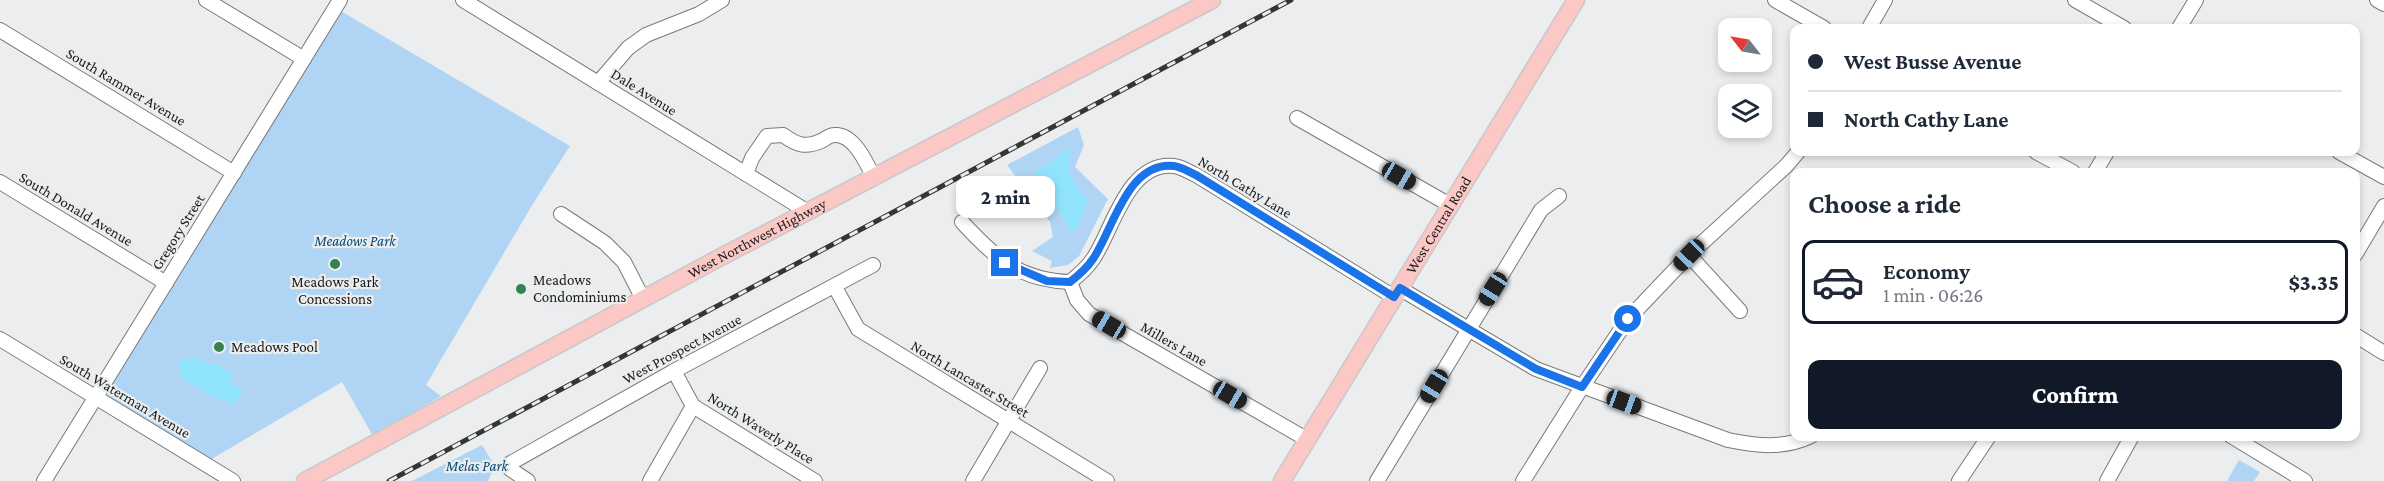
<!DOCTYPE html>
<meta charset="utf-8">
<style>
:root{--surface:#fff;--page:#f2f2f3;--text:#1f2937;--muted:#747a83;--line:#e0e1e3;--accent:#111827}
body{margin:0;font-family:"Crimson Pro",serif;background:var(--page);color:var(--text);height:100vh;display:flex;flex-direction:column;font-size:22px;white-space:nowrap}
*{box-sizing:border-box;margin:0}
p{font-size:20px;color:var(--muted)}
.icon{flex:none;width:33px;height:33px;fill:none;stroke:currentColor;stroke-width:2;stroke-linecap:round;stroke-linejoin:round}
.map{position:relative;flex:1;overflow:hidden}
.sheet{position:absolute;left:1790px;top:168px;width:570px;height:273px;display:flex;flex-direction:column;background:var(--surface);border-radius:12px;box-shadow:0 3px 9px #0003}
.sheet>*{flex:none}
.top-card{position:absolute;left:1790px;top:24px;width:570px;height:132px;border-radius:12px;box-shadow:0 3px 9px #0003;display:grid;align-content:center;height:132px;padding:0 18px;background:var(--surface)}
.needle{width:39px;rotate:301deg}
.buttons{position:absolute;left:1718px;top:18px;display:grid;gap:12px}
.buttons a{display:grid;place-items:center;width:54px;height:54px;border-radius:12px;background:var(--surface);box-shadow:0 3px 9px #0003;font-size:30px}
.end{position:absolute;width:27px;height:27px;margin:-14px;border:8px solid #1a73e8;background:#fff;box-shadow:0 0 0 3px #fff}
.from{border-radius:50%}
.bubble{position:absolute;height:42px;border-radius:12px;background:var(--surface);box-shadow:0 3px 9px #0003;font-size:20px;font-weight:800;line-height:42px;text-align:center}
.car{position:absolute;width:18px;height:36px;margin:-18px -9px;border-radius:8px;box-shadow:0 0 4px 2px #0007;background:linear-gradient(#222 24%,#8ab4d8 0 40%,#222 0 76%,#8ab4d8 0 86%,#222 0)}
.top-card b{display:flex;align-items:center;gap:21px;height:57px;font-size:22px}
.top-card b+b{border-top:2px solid var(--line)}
.top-card i{width:15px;height:15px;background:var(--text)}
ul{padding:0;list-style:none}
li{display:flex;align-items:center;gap:18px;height:84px;margin:0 12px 9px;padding:0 6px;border:3px solid transparent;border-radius:12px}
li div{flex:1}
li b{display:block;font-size:22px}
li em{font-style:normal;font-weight:800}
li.active{border-color:var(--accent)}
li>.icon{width:54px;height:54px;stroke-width:1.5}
h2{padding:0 18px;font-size:27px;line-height:72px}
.cta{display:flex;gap:12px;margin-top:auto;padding:12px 18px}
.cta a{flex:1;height:69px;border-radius:12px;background:var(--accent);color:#fff;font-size:24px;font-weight:800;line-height:69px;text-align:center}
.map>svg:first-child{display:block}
.green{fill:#b0d5f4}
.water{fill:#8fe4fc}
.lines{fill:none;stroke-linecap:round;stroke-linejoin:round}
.minor-casing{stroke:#787a7b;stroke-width:16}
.major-casing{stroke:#c8c8c8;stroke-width:19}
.minor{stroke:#fff;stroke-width:14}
.major{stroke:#fbc8c5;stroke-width:16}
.rail-casing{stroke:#343535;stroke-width:5}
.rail{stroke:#ebedef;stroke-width:3;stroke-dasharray:9;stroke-linecap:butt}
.route{stroke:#1a73e8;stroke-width:8}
.poi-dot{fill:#358251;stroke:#ebedef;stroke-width:2}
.labels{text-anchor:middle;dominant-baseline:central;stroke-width:4.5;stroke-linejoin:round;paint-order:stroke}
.street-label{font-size:15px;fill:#1a1b1b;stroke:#ebedef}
.park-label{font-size:15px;font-style:italic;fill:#064b76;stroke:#ebedef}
.poi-label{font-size:15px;fill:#1a1b1b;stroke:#ebedef;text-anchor:start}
</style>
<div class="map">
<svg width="2384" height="481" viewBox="0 0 2384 481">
<rect width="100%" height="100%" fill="#ebedef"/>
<g class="green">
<path d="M339 10 570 146 534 202 426 385 441 396 373 436 342 382 210 460 111 400 108 397V388Z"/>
<path d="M1078 127 1084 145 1075 167 1108 199 1079 256 1068 265 1050 268 1052 261 1032 251 1053 237 1050 222 1007 165Z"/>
<path d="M482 445 495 466 488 481H412Z"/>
<path d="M2239 460 2260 472 2254 481H2227Z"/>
</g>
<g class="water">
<path d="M1068 150 1072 153C1062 171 1076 186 1088 199L1078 226 1071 232 1057 207 1036 181 1035 173Z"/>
<path d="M193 356 204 363 208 361 211 367 214 362 234 375 230 382 243 390 234 405 221 398 219 400 181 378 178 362 180 359 186 360Z"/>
</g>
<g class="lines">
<defs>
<g id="minor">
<path d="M206 0 304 59"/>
<path d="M463 0 808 212"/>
<path d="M1775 0 1824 28"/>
<path d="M2075 0 2124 28"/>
<path d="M2377 0 2384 4"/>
<path d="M1869 28 1885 0"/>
<path d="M2179 28 2196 0"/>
<path d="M0 30 234 173"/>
<path d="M598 83 628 48 646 35 699 14 722 0"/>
<path d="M1297 118 1450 205"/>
<path d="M2036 152 2073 172"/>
<path d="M2339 152 2384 177"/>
<path d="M2095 172 2107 152"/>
<path d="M746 174 752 158 767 136 783 135C797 145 805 148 821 141 825 139 830 135 834 135 854 133 867 164 874 178"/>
<path d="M0 182 166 283"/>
<path d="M561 214 605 243 624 262 643 299"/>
<path d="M962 222C995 258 1019 280 1070 282 1079 275 1087 268 1093 259 1113 230 1127 161 1174 166 1182 167 1189 172 1196 175L1394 297"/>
<path d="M1689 255 1740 311"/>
<path d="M2355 255 2384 206"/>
<path d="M1070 282 1077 300 1089 314 1308 440"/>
<path d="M835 287 858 329 1107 481"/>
<path d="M1399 288 1536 369 1728 440C1757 446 1784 449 1811 436"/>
<path d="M2355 335 2384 353"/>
<path d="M0 339 233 481"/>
<path d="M674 371 693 406 815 481"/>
<path d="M2231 436 2305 481"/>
<path d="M44 481 340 0"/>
<path d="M528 481 510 469 509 464 674 371 873 265"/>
<path d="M650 481 693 406"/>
<path d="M973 481 1040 368"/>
<path d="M1377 481 1541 210 1559 196"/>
<path d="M1523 481 1582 387 1628 319 1689 255 1786 166 1798 152"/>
<path d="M1959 481 1989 436"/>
<path d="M2107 481 2132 436"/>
</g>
<g id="major">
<path id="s1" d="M305 481 719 258 1212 0"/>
<path id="s2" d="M1282 481 1576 0"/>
</g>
</defs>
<use href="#minor" class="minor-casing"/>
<use href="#major" class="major-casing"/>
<use href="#minor" class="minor"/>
<use href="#major" class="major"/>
<defs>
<path id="rail" d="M389 481 1291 0"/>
</defs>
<use href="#rail" class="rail-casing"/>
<use href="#rail" class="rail"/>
</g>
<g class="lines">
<path class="route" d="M1005 263 1047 281 1070 282C1079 275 1087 268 1093 259 1113 230 1127 161 1174 166 1182 167 1189 172 1196 175L1394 297 1400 288 1536 369 1582 387 1628 319"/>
</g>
<g class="poi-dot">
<circle cx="335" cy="264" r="6"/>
<circle cx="521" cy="289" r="6"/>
<circle cx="219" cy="347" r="6"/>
</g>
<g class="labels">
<g class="street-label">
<text transform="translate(126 87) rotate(31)">South Rammer Avenue</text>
<text transform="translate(644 92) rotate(32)">Dale Avenue</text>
<text transform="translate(1245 187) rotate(31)">North Cathy Lane</text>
<text transform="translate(76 209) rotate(31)">South Donald Avenue</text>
<text stroke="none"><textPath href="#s2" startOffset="300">West Central Road</textPath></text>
<text transform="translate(178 232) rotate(-58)">Gregory Street</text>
<text stroke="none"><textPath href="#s1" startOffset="513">West Northwest Highway</textPath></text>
<text transform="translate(1174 344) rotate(30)">Millers Lane</text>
<text transform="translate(682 349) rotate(-28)">West Prospect Avenue</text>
<text transform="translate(970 379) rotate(31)">North Lancaster Street</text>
<text transform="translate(125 396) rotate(31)">South Waterman Avenue</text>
<text transform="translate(761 428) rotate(32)">North Waverly Place</text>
</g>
<g class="park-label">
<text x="355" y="241">Meadows Park</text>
<text x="477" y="466">Melas Park</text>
</g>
<g class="poi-label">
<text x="533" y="280">Meadows<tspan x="533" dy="17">Condominiums</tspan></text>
<text x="335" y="282" text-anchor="middle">Meadows Park<tspan x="335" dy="17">Concessions</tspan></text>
<text x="231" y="347">Meadows Pool</text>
</g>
</g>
</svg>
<div class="buttons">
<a><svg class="needle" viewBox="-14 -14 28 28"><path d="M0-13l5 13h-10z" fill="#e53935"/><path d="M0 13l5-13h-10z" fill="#747a83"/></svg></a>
<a><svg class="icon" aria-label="layers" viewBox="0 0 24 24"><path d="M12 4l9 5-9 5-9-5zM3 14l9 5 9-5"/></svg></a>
</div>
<i class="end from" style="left:1628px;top:319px"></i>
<i class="end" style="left:1005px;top:263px"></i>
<div class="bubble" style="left:956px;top:176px;width:99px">2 min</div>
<i class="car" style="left:1399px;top:176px;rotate:120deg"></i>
<i class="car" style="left:1689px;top:255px;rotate:224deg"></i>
<i class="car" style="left:1493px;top:289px;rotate:212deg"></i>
<i class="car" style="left:1109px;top:325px;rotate:300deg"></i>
<i class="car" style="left:1434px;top:386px;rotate:211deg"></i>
<i class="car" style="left:1230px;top:395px;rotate:120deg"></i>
<i class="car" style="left:1624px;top:402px;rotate:110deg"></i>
<div class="top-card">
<b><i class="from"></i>West Busse Avenue</b>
<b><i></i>North Cathy Lane</b>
</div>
<section class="sheet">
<h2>Choose a ride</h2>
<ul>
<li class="active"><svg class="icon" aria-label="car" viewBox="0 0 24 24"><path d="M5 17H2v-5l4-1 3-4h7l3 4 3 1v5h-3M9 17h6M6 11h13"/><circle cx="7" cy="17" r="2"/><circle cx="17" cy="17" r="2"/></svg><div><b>Economy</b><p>1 min · 06:26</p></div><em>$3.35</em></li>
</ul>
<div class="cta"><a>Confirm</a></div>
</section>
</div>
